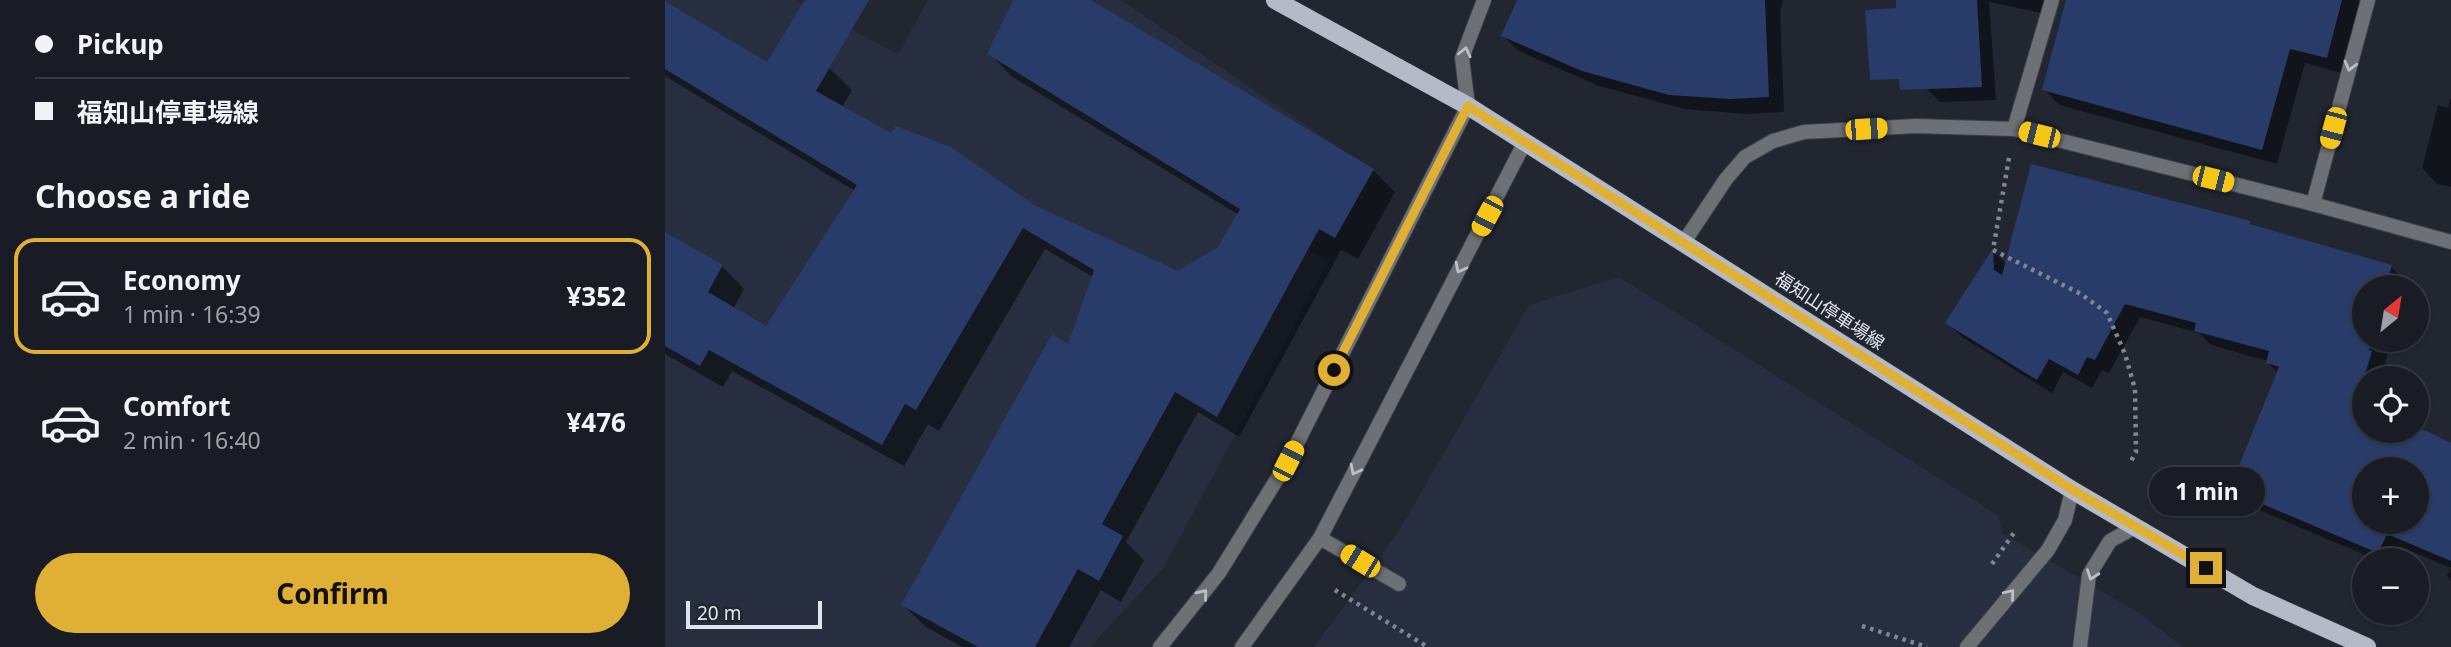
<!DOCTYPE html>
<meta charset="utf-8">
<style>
:root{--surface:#191c25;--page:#262932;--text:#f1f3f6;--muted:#9fa1a7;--line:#373a42;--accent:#e0b034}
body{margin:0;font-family:"Noto Sans","Noto Sans JP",sans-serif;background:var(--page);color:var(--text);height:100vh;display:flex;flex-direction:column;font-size:26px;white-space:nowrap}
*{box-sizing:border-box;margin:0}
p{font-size:23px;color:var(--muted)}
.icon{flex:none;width:38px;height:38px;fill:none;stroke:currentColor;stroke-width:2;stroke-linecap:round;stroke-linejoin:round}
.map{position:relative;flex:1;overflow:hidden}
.drawer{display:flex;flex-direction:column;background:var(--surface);width:665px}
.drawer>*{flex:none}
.hud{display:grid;align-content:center;height:154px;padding:0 35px;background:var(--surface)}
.needle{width:46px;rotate:30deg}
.controls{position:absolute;left:1687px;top:275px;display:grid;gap:14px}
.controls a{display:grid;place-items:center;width:77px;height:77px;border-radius:50%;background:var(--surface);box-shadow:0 2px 5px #0004,0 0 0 2px var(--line);font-size:35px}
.scale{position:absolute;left:21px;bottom:18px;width:136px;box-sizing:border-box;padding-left:7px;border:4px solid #e0e3eb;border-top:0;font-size:19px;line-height:24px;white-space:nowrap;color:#e0e3eb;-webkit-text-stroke:5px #212631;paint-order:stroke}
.end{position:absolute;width:32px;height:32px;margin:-16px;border:9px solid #e0b034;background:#111;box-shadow:0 0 0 4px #111}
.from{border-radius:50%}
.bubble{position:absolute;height:49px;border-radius:24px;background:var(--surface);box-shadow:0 2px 5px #0004,0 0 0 2px var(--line);font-size:23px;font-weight:700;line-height:49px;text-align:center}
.car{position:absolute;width:21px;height:42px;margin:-21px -10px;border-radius:9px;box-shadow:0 0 5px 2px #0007;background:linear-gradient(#f5c518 24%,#345 0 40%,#f5c518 0 76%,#345 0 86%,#f5c518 0)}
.hud b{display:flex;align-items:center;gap:24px;height:66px;font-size:26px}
.hud b+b{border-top:2px solid var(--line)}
.hud i{width:18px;height:18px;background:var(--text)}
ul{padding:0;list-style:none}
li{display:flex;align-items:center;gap:21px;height:116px;margin:0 14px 10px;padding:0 21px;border:4px solid transparent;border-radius:21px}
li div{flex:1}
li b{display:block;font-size:26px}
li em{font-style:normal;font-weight:700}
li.on{border-color:var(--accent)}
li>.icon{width:63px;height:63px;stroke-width:1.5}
h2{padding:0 35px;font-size:32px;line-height:84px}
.action{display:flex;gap:14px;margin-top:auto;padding:14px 35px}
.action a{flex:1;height:80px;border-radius:42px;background:var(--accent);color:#111;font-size:28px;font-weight:700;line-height:80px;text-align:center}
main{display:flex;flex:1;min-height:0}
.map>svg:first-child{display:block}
.built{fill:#272e3f}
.shadow{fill:#0007;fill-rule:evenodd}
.building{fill:#293c69;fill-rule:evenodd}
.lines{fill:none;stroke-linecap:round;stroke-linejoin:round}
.service-casing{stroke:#3c404b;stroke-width:16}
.minor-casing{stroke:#3c404b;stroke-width:16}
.tertiary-casing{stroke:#3c404b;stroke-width:16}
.primary-casing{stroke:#3c404b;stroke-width:19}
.path{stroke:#828690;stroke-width:4.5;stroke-dasharray:3.5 5;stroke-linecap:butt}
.service{stroke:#6d7075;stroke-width:14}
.minor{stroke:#6d7075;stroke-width:14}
.tertiary{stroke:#6d7075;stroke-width:14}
.primary{stroke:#b4bac6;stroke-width:18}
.oneway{stroke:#bec0c8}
.route{stroke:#e0b034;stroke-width:9}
.labels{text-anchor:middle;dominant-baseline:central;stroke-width:5;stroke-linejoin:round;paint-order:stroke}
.street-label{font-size:18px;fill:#e0e3eb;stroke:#212631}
</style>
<main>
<section class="drawer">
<div class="hud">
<b><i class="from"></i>Pickup</b>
<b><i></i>福知山停車場線</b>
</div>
<h2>Choose a ride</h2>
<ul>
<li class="on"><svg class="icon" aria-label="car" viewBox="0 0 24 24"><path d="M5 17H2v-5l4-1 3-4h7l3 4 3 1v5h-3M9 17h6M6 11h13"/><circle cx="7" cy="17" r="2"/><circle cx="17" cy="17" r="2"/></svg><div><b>Economy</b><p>1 min · 16:39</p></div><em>¥352</em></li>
<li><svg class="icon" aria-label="car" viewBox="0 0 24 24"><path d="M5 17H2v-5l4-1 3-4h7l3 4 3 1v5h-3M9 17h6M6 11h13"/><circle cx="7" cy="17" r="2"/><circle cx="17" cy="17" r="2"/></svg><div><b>Comfort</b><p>2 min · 16:40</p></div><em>¥476</em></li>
</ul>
<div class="action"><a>Confirm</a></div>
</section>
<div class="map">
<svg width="1786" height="647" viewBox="0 0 1786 647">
<rect width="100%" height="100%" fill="#212631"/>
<g class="built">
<path d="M0 0H129L233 54 263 0H456L676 149 631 241 663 262 499 567 425 647H0Z"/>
<path d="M954 277 1334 516 1337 533 1474 613 1518 647H649L734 531 864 305Z"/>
</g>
<g class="shadow">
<path d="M351 0H423L708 170 730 192 693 259 676 250 574 437 533 412 461 542 479 560 456 602 436 590 404 647H297L261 627 238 605 404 346 428 277 380 249 274 431 263 424 239 466 67 371 58 387 0 354V241L57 266 79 289 68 309 101 328 190 191 0 76V3L103 65 164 68 187 90 177 107 226 136 368 206 513 273 554 248 574 215 346 76 324 53Z"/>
<path d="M853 0H1118L1115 12 1119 112 1081 114 1020 109 934 86 854 51 838 36Z"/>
<path d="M1277 0H1385L1382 14 1324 2 1331 100 1275 102 1261 88Z"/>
<path d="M1403 0H1696L1677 73 1640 63 1612 164 1394 105 1379 89Z"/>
<path d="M1785 99 1786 100V187L1772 184 1757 168 1773 105 1783 108Z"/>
<path d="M1585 223 1589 227 1726 266 1740 281 1739 287H1699V340H1726L1716 378H1699V430H1747L1786 446V568L1736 547 1731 560H1712L1580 504 1566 490 1613 373 1603 363V361L1546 345 1534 333 1475 317 1444 373 1437 370 1427 388 1398 372 1387 393 1297 337 1283 323 1328 251 1341 264ZM1699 469H1752V522H1699Z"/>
<path d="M1786 568V581L1782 576Z"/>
</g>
<g class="building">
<path d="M140 0H204L151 91 226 133 231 126 286 147 369 205 513 271 553 247 575 209 322 54 348 0H426L709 169 670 238 654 229 552 417 510 392 437 524 458 536 434 581 413 569 370 647H313L236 605 387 334 403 344 429 270 358 228 251 410 240 404 217 445 44 350 35 366 0 346V232L58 265 43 292 101 326 192 185 0 69V1L102 62Z"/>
<path d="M852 0H1100L1104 97 1065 99 1004 95 917 71 836 36Z"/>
<path d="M1231 0H1312L1317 87 1235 90 1234 79 1205 80 1200 10 1231 8Z"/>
<path d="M1401 0H1677L1662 58 1625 49 1597 150 1377 90Z"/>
<path d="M1366 164 1586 221 1585 224 1727 265 1721 287H1699V340H1707L1704 350 1707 351 1699 378V430H1759L1786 443V561L1722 534 1713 553 1564 490 1614 367 1601 363 1604 351 1529 331 1531 323 1460 304 1430 360 1422 357 1413 375 1384 359 1372 380 1280 323 1328 248 1329 270 1337 275ZM1699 469H1752V522H1699Z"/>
</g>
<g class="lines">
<defs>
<g id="service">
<path d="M655 538 734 584"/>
<path d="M1302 647 1383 550 1400 520 1407 490"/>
<path d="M1415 647 1424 575 1445 541 1470 527"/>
</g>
<g id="minor">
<path d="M803 106 797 58 819 0"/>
<path d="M1349 129 1387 0"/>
<path d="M1648 204 1703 0"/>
<path d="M1019 242 1061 179 1080 157 1108 141 1139 132 1251 126 1349 129 1648 204 1786 242"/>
</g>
<g id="tertiary">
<path d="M495 647 554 573 623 461 803 106"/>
<path d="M577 647 655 538 860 142"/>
</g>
<path id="primary" d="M610 0 803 106 1407 490 1588 596 1702 647"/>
</defs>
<use href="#service" class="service-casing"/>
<use href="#minor" class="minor-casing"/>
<use href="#tertiary" class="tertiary-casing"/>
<use href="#primary" class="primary-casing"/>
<g class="path">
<path d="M1344 158 1328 250 1416 294 1442 313 1460 354 1470 389 1471 452 1465 463"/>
<path d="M1327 564 1351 530"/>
<path d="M670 590 761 646"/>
<path d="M1197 626 1262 647"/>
</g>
<use href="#service" class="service"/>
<use href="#minor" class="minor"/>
<use href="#tertiary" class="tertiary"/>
<use href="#primary" class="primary"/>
</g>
<defs><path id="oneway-chevron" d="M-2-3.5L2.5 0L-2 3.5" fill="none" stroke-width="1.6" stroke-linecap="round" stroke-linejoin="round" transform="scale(1.75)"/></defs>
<g class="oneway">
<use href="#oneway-chevron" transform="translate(800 52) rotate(-77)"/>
<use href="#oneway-chevron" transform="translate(1685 66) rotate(105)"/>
<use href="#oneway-chevron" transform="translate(795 268) rotate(117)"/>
<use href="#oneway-chevron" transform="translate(690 470) rotate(117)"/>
<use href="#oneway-chevron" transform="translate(1427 575) rotate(110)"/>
<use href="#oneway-chevron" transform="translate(538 594) rotate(-51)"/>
<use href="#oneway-chevron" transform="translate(1345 594) rotate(-50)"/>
</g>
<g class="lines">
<path class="route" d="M669 370 803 106 1408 490 1541 568"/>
</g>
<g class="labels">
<g class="street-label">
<text transform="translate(1165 310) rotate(33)">福知山停車場線</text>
</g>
</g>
</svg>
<div class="controls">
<a><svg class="needle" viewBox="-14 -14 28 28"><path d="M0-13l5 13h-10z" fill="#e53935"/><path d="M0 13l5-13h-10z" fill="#9fa1a7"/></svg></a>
<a><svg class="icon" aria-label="locate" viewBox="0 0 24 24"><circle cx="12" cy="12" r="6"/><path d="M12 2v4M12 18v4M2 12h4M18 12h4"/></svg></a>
<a>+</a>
<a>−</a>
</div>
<div class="scale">20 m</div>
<i class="end from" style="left:669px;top:370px"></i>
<i class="end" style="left:1541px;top:568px"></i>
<div class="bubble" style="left:1484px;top:467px;width:116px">1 min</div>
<i class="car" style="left:1668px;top:128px;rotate:195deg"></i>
<i class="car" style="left:1201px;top:129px;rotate:86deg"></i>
<i class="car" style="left:1374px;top:135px;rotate:284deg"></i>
<i class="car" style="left:1548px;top:179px;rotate:104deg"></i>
<i class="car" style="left:822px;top:216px;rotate:208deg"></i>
<i class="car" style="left:623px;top:461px;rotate:27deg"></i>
<i class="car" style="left:695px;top:561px;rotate:301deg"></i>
</div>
</main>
